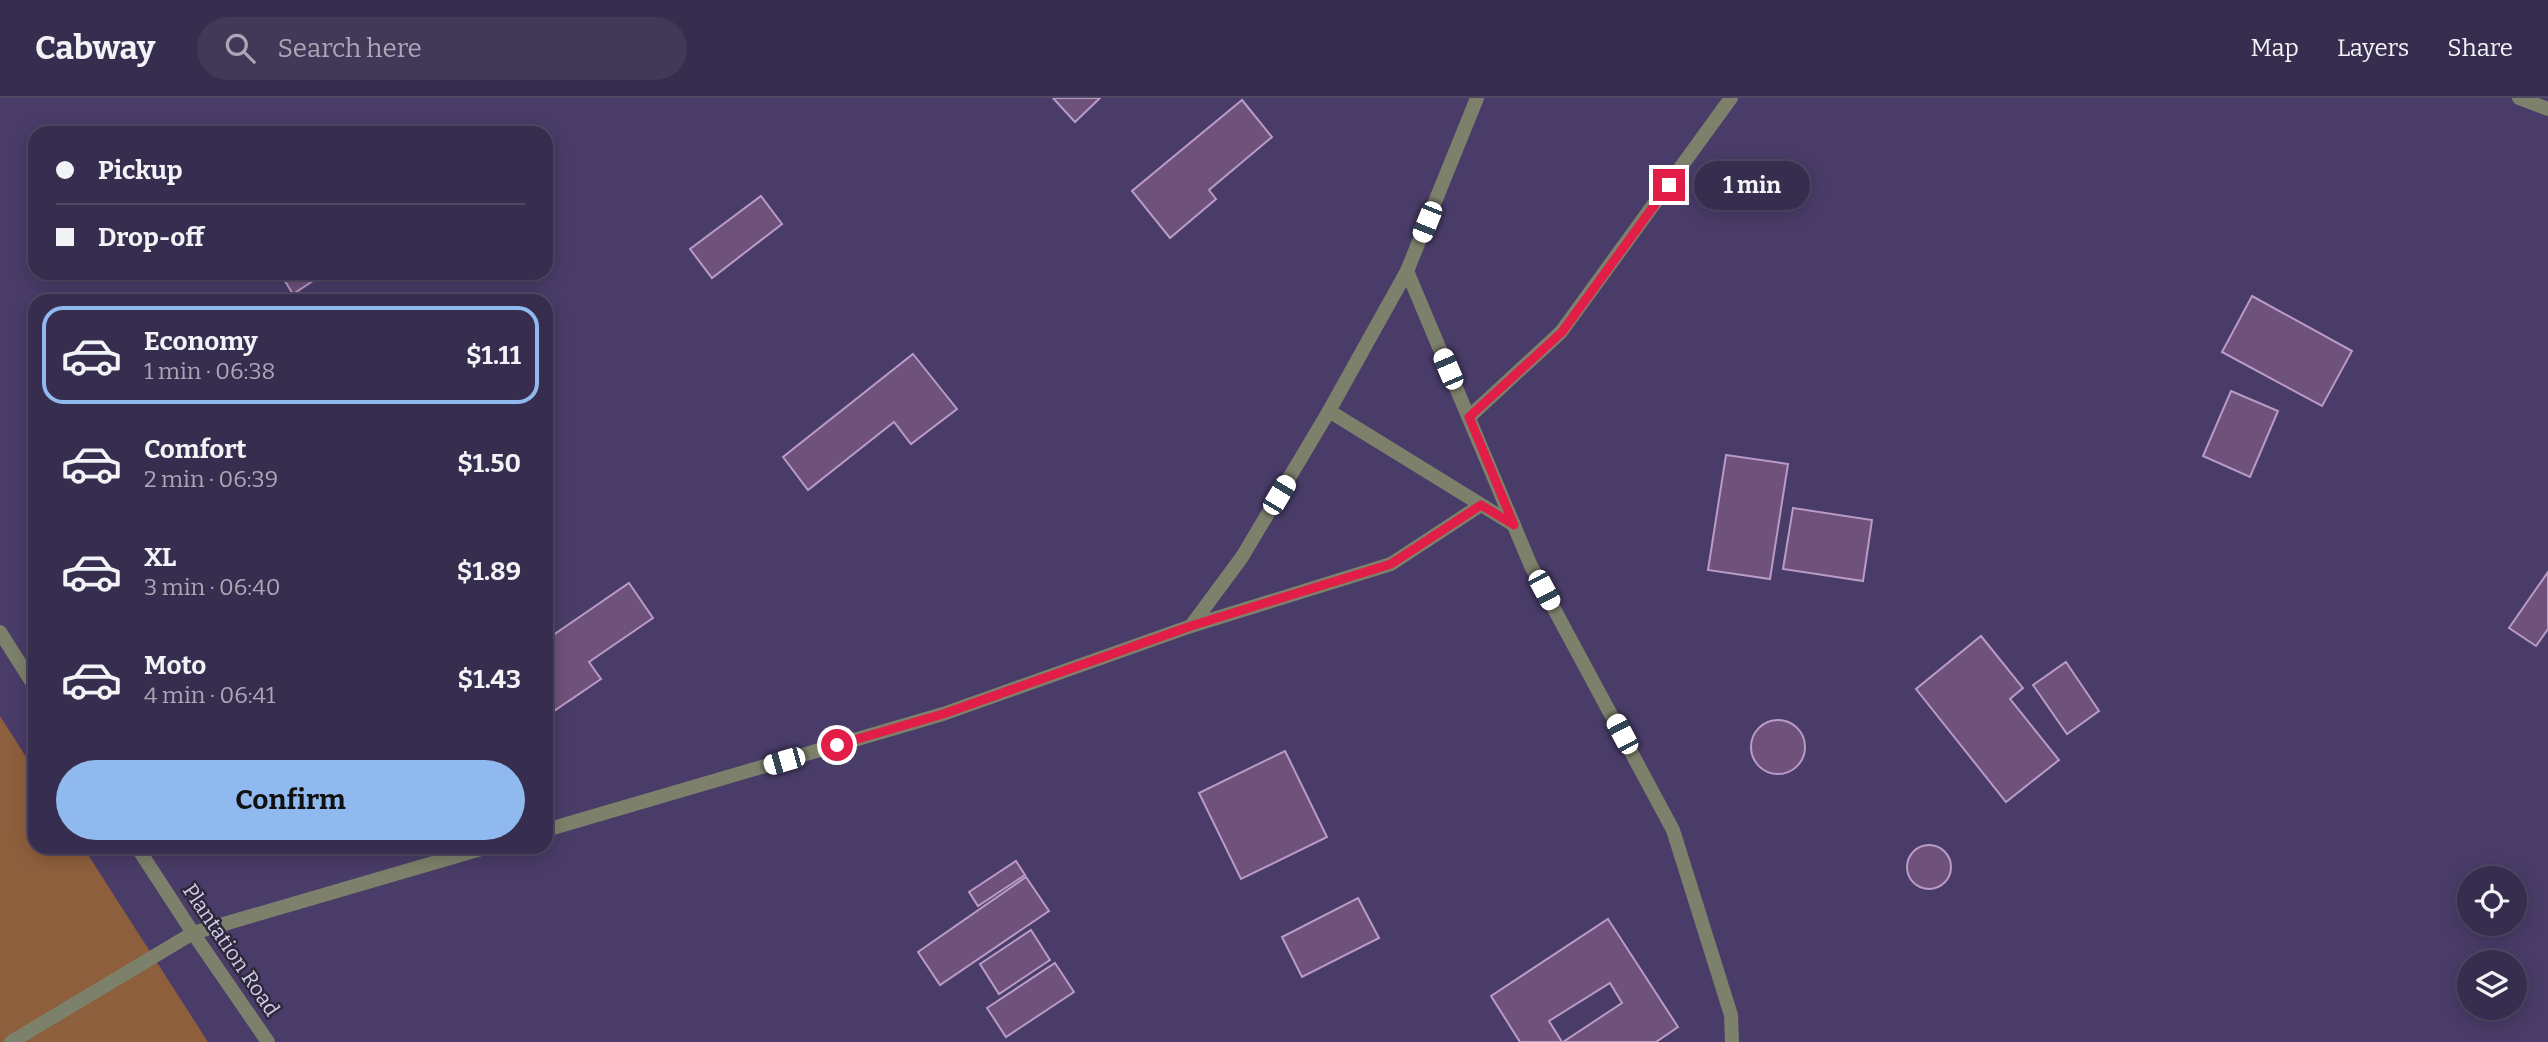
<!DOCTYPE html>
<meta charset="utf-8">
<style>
:root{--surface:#372d4e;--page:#423958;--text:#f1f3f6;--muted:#aaa8b6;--line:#514966;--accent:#90b9f0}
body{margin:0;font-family:Bitter,serif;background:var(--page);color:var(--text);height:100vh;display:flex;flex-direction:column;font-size:26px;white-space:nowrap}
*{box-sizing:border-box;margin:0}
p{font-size:23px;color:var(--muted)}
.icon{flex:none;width:38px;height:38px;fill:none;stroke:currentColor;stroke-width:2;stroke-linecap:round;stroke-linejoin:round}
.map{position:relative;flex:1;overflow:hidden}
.drawer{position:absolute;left:28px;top:196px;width:525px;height:560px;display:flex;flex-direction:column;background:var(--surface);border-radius:21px;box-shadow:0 4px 18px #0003,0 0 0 2px var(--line)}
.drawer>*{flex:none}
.banner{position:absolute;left:28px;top:28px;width:525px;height:154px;border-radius:21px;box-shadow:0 4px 18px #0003,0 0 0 2px var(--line);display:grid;align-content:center;height:154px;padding:0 28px;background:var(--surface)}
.tools{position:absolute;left:2457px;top:768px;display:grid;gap:14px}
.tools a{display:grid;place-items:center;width:70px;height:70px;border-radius:50%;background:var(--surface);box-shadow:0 4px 18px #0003,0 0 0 2px var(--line);font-size:35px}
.end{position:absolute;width:32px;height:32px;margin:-16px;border:9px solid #e11d48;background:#fff;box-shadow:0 0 0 4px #fff}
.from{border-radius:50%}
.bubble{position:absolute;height:49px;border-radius:24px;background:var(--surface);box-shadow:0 4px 18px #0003,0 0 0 2px var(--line);font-size:23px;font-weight:700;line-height:49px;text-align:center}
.car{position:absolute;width:21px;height:42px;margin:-21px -10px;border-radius:9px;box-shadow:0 0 5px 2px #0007;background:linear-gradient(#fff 24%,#345 0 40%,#fff 0 76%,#345 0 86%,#fff 0)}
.banner b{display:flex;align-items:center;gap:24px;height:66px;font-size:26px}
.banner b+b{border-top:2px solid var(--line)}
.banner i{width:18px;height:18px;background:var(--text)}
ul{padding:12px 0 0;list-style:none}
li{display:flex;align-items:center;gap:21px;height:98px;margin:0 14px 10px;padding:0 14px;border:4px solid transparent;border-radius:21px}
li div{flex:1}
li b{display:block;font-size:26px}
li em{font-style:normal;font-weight:700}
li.current{border-color:var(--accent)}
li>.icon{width:63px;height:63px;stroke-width:1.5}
.cta{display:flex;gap:14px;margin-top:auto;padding:14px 28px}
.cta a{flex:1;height:80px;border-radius:42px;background:var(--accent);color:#111;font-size:28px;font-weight:700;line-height:80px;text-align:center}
header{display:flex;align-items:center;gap:42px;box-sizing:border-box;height:98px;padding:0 35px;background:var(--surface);border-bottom:2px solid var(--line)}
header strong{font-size:33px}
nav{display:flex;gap:38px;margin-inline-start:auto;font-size:24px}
.search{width:490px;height:63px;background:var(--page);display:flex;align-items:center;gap:18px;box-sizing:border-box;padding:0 24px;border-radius:38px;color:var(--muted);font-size:26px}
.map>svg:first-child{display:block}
.green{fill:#8e5f3d}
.building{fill:#6f527b;stroke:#ba9ac7;stroke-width:2}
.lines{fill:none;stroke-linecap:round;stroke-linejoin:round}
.minor{stroke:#7d816b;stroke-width:14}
.tertiary{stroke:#7d816b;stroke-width:14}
.route{stroke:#e11d48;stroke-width:9}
.labels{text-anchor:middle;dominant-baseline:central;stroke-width:5;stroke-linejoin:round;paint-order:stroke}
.street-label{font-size:21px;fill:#d4cee8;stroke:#2d283c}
</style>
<header>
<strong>Cabway</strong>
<div class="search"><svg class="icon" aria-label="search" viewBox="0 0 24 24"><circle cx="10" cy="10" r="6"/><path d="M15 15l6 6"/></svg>Search here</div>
<nav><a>Map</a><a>Layers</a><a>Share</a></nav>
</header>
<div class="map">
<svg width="2548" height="944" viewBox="0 0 2548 944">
<rect width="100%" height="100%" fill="#493c68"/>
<path class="green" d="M0 618 35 673V749H83L208 944H0Z"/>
<g class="building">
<path d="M1053 0H1100L1075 24Z"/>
<path d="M1242 2 1272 39 1209 92 1216 101 1170 140 1132 93Z"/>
<path d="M761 98 782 126 712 180 690 151Z"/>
<path d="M280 175H325L293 196Z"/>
<path d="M2252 198 2352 253 2322 308 2222 254Z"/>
<path d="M913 256 957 311 911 346 894 324 808 392 783 359Z"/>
<path d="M2231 293 2278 313 2250 379 2203 358Z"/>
<path d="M1726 357 1788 366 1770 481 1708 472Z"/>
<path d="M1793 410 1872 422 1863 483 1783 471Z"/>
<path d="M2548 474V531L2536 548 2509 530Z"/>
<path d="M629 485 653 520 589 564 601 581 551 615 546 608V542Z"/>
<path d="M1981 538 2023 590 2010 601 2059 662 2006 704 1916 591Z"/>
<path d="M2066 564 2099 613 2067 636 2033 587Z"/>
<circle cx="1778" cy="649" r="27"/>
<path d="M1285 653 1327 739 1241 781 1199 695Z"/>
<circle cx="1929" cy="769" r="22"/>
<path d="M1016 763 1025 777 978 808 969 794Z"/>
<path d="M1026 779 1049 813 940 887 918 854Z"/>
<path d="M1358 800 1379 840 1302 879 1282 839Z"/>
<path d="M1608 821 1678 929 1656 944H1563L1622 905 1610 885 1549 923 1562 944H1520L1491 898Z"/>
<path d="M1031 832 1050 862 999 896 980 866Z"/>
<path d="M1055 865 1074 894 1006 939 987 910Z"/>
</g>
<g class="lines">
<g class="minor">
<path d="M2519 0 2548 11"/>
<path d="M1407 173 1531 468 1673 732 1731 917 1732 944"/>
<path d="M1329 313 1514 427"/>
<path d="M1469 319 1561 234 1731 0"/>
<path d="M1191 528 1242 459 1329 313 1407 173 1477 0"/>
<path d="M546 732 943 616 1191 528 1391 466 1481 407"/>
<path d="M11 944 193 835 488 749"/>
</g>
<g class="tertiary">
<path d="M0 534 35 589"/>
<path d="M137 749 193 835 268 944"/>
</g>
</g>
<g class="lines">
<path class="route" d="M837 647 943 616 1191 528 1391 466 1481 407 1514 427 1469 319 1562 234 1669 87"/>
</g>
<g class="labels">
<g class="street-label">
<text transform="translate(231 852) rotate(56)">Plantation Road</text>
</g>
</g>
</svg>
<div class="tools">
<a><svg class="icon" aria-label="locate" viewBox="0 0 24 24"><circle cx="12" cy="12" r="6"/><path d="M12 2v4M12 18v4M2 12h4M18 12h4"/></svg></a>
<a><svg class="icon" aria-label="layers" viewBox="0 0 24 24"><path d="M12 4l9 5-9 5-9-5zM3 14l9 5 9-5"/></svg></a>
</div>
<i class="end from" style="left:837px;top:647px"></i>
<i class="end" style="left:1669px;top:87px"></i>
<div class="bubble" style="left:1694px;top:63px;width:116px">1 min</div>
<i class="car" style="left:1427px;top:124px;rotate:202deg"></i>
<i class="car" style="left:1448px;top:271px;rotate:337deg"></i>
<i class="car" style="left:1279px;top:397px;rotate:31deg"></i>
<i class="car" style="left:1544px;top:492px;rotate:152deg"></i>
<i class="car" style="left:1622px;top:636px;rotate:332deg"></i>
<i class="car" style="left:784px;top:663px;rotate:254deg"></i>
<div class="banner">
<b><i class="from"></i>Pickup</b>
<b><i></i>Drop-off</b>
</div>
<section class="drawer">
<ul>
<li class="current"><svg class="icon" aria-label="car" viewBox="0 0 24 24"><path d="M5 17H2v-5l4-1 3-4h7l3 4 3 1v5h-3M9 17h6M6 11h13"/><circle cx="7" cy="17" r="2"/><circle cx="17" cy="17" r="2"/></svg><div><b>Economy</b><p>1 min · 06:38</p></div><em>$1.11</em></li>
<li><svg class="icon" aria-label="car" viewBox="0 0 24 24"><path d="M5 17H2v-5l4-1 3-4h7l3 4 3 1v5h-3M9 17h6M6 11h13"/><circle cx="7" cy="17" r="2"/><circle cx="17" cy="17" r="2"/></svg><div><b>Comfort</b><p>2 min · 06:39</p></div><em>$1.50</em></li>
<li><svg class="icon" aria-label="car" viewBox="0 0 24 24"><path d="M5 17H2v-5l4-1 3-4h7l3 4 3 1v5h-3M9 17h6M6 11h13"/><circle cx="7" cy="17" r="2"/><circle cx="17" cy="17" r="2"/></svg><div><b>XL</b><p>3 min · 06:40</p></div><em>$1.89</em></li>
<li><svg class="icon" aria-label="car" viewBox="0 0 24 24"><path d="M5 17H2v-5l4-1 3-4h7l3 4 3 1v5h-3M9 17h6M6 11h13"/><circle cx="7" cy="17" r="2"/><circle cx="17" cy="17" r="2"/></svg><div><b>Moto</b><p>4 min · 06:41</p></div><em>$1.43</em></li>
</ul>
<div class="cta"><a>Confirm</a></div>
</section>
</div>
